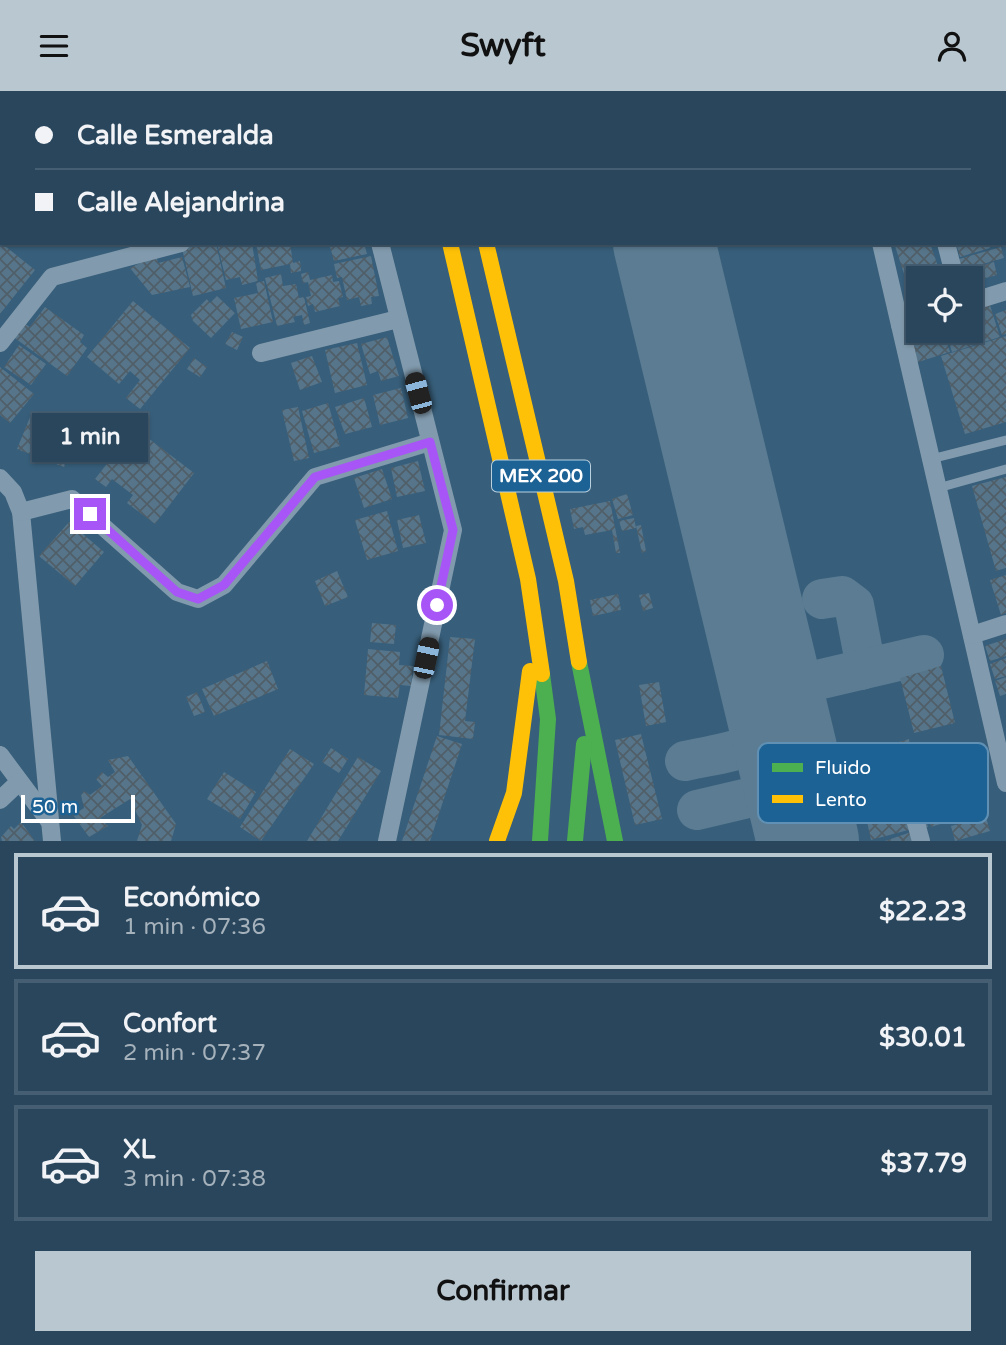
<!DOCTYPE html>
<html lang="es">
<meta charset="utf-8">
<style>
:root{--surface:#29465c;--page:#355065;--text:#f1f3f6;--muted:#a5b1bb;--line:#455e72;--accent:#b9c7d0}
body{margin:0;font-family:"Varela Round",sans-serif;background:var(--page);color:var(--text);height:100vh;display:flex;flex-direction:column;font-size:26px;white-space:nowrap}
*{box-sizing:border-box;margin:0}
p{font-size:23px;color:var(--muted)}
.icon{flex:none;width:38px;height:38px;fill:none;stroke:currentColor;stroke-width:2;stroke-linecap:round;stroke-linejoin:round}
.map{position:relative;height:750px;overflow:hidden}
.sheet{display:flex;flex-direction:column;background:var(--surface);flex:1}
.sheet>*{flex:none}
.guide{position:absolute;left:0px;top:0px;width:1006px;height:154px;box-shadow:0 2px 5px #0004,0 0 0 2px var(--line);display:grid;align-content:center;height:154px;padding:0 35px;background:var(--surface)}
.fabs{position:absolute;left:906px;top:175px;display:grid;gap:14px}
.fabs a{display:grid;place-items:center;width:77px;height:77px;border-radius:0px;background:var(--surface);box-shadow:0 2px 5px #0004,0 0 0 2px var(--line);font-size:35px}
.scale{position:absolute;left:21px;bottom:18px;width:114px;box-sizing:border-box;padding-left:7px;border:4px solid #fff;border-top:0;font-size:19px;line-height:24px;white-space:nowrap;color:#fff;-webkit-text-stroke:5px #1c6295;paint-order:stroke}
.end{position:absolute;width:32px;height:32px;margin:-16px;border:9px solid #a855f7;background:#fff;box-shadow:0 0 0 4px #fff}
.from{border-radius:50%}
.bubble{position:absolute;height:49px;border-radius:0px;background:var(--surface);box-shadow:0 2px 5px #0004,0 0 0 2px var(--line);font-size:23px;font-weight:800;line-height:49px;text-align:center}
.car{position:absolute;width:21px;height:42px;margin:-21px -10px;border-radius:9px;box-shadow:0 0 5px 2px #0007;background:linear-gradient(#222 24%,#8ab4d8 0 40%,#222 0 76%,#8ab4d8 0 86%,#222 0)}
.guide b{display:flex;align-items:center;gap:24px;height:66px;font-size:26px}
.guide b+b{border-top:2px solid var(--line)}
.guide i{width:18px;height:18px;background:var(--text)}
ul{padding:12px 0 0;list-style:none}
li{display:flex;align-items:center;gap:21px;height:116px;margin:0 14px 10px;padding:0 21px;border:4px solid var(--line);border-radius:0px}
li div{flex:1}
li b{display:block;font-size:26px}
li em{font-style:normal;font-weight:800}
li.on{border-color:var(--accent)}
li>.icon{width:63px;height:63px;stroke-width:1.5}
.button{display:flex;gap:14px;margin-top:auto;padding:14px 35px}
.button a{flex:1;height:80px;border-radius:0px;background:var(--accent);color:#111;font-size:28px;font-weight:800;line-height:80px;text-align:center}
header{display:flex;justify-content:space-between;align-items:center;height:91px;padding:0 35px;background:var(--accent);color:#111;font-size:32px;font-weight:800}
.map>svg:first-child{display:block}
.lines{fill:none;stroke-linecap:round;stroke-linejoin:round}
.taxiway{stroke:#5b7c92;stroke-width:40}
.runway{stroke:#5b7c92;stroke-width:102}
.building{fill:url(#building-cross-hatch)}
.lane{stroke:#819aad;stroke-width:9}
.street{stroke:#819aad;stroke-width:18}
.fast{stroke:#4caf50;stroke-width:16}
.slow{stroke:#ffc107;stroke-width:16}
.route{stroke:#a855f7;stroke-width:9}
.labels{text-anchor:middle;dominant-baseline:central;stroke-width:7;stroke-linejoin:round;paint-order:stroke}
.shield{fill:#1c6295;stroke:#bbd0df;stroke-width:2}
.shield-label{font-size:19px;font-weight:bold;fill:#fff}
.key{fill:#1c6295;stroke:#6091b5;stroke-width:2}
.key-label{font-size:19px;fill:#fff}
</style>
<header><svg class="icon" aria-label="menu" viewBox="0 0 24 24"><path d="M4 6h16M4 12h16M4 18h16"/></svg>Swyft<svg class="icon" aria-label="person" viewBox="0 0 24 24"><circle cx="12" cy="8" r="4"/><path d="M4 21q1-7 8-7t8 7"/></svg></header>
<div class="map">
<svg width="1006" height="750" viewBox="0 0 1006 750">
<defs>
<pattern id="building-cross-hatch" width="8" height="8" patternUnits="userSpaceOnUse" patternTransform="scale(1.75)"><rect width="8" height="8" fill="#56758a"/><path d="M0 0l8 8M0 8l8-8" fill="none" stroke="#505e68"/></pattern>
</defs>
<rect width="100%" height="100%" fill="#375e7a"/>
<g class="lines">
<g class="taxiway">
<path d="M822 508 842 505 854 514 864 566 861 579"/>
<path d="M764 579 776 590 796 594 924 564"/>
<path d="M685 670C721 661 781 661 773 610"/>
<path d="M697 719 761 704 776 696 785 686 787 665"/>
<path d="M783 750 792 741 799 715"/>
</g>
<g class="runway">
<path d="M660 0 661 2"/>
<path d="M664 152 808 750"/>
</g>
</g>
<g class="building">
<path d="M0 151 35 179 0 223Z"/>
<path d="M204 152H216L226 197 193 205 182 157Z"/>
<path d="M217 152H252L258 190 242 194 240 186 226 189Z"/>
<path d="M256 152H290L293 172 300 170 301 180 291 182 290 173 261 179Z"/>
<path d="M329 152H364L367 163 334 170Z"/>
<path d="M894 152H930L942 187H919V212L914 214Z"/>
<path d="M956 152H988L990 157 960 166Z"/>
<path d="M1001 156 1004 167 962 179 959 168Z"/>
<path d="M156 164 158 172 182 166 190 196 152 204 130 177Z"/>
<path d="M371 165 379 205 371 206 372 213 361 215 359 206 347 209 342 186 337 187 334 173Z"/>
<path d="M994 171 997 184 971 191V187H964L962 180Z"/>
<path d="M308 181 310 189 332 184 333 191 339 190 343 206 338 207 340 215 315 221 313 213 308 215 306 206 311 205 308 191 303 192 301 183Z"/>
<path d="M281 183 283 195 296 193 299 207 304 206 310 232 304 234 302 224 293 226 295 231 277 235 265 187Z"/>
<path d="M264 190 273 231 241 238 234 207 258 202 256 192Z"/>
<path d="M217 205 235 222 211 247 193 230 191 224 207 208 210 212Z"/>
<path d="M133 210 190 257 140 318 126 307 140 289 130 280 119 293 87 266Z"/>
<path d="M989 211 1000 246 952 261 945 240H971V217Z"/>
<path d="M45 216 84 244 80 251 87 257 67 285 12 245 22 231 30 236Z"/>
<path d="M1006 219V243L1002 244 995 223Z"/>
<path d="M919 234V240H943L950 261 915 272 905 238Z"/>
<path d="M232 241 243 246 237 259 225 253Z"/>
<path d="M1006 245V331L965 343 941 265Z"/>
<path d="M387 246 399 285 381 290 378 280 370 283 361 253Z"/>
<path d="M357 252 367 294 335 302 325 259Z"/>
<path d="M19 254 46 273 31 294 4 276Z"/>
<path d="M312 265 322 291 300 299 291 272Z"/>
<path d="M194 267 207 276 200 286 187 278Z"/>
<path d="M0 276 34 303 10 332 0 324Z"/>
<path d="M401 297 408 327 380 334 373 304Z"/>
<path d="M364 307 372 336 345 343 335 316Z"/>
<path d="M328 312 340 355 314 362 302 320Z"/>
<path d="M298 316 309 367 294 370 282 319Z"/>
<path d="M30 326 76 344 64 376 17 358Z"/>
<path d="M135 337 194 382 155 433 127 412 133 404 112 388 106 396 95 388Z"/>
<path d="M418 370 425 400 397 406 391 377Z"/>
<path d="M382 378 392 408 364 417 354 387Z"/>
<path d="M1006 386V477L996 480 972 395Z"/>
<path d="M627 403 633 424 618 428 612 408Z"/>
<path d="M610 410 620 462H616L612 439 585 444 583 436 574 438 570 418Z"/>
<path d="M387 420 398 460 367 469 355 429Z"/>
<path d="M419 424 426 452 403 457 397 429Z"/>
<path d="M634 427 636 437 622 440 619 430Z"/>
<path d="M69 431 104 461 75 495 39 465Z"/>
<path d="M641 434 646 460 642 462 636 435Z"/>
<path d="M337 480 348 506 325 515 315 490Z"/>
<path d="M1006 484V522L1001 524 990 489Z"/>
<path d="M649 502 653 517 643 520 639 504Z"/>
<path d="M618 503 621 519 593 525 590 509Z"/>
<path d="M372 532 396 534 394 553 370 551Z"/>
<path d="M450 546 475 548 465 630 475 631 473 648 439 644Z"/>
<path d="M1006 548V565L990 570 985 555Z"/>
<path d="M368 558 400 561 399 574 413 575 411 595 400 594 398 607 364 604Z"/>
<path d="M1006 567V585L995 588 990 573Z"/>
<path d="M267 570 278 598 214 625 202 598Z"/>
<path d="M941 575 955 632 914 642 900 587Z"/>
<path d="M1006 586V603L1000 605 995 590Z"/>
<path d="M659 591 666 631 646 635 639 594Z"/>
<path d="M197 601 205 621 194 625 186 606Z"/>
<path d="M641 643 662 728 635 734 615 649Z"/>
<path d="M437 645 462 653 430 750H402Z"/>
<path d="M909 648 913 678 876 686 869 660Z"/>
<path d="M331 657 348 668 339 682 322 671Z"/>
<path d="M290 658 314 673 261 750 240 736Z"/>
<path d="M128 665 176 733 171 750H137L142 734 130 708 100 727 108 735 89 746 73 724 84 717 81 704 84 700 90 704 102 695 96 688 102 681 108 686 115 681 108 669Z"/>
<path d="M358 666 381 680 338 750H307Z"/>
<path d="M224 681 256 701 240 728 207 708Z"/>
<path d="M903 696 912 738 871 749 862 707Z"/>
<path d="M939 701 942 714 924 719 928 736 919 738 911 707Z"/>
<path d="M946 715 950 730 931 736 926 720Z"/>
<path d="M986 726 990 740 955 750 951 735Z"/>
<path d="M21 731 35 750H2L1 746 11 735 14 738Z"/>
<path d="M911 741 914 750H885Z"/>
</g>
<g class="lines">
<g class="lane">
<path d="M931 368 1006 349"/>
<path d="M938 397 1006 378"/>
</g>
<g class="street">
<path d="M342 0V2"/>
<path d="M846 0V2"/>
<path d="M234 2 240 0"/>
<path d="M1004 7 1006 6"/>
<path d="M0 62H2"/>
<path d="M1004 103 1006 102"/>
<path d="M380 152 453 439 387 750"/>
<path d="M881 152 1006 692"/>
<path d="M946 152 955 187"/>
<path d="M971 211 1006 200"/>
<path d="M900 234 919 228"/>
<path d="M0 252 52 186 181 152"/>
<path d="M261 262 398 228"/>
<path d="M0 387 13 401 21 421 52 750"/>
<path d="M21 421 72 408 177 501 198 508 224 494 315 386 430 351"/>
<path d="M972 544 1006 533"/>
<path d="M0 664 50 731"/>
<path d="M908 703 921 750"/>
<path d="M0 709 19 691"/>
</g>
<g class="fast">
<path d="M414 0V2"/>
<path d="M450 0 451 2"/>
<path d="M579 571 615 750"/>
<path d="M540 750 548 628 542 583"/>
<path d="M575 750 584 653"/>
</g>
<g class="slow">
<path d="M450 152 528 488 542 583"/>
<path d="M486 152 566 490 579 571"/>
<path d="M497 750 514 702 530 580"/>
</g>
</g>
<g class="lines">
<path class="route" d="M90 423 177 501 198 508 224 494 315 386 430 351 453 439 437 514"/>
</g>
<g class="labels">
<rect class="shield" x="492" y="369.5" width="98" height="31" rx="5"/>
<g class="shield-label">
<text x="541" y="385">MEX 200</text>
</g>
</g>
<rect x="758" y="652" width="230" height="80" rx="10" class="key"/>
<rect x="772" y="672" width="31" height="9" fill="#4caf50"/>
<rect x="772" y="704" width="31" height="8" fill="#ffc107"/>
<g class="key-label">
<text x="815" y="683">Fluido</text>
<text x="815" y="715">Lento</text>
</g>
</svg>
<div class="fabs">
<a><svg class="icon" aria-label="locate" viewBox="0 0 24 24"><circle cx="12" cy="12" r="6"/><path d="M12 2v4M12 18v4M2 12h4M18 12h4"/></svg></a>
</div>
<div class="scale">50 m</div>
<i class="end from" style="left:437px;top:514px"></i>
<i class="end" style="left:90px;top:423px"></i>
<div class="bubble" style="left:32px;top:322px;width:116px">1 min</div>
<i class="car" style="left:418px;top:302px;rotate:345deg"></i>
<i class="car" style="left:426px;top:567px;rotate:12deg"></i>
<div class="guide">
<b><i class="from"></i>Calle Esmeralda</b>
<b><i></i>Calle Alejandrina</b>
</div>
</div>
<section class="sheet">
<ul>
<li class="on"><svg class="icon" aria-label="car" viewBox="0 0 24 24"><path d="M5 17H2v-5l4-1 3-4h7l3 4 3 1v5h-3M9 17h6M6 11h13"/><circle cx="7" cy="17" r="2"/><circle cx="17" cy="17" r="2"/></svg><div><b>Económico</b><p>1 min · 07:36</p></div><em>$22.23</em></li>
<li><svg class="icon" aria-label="car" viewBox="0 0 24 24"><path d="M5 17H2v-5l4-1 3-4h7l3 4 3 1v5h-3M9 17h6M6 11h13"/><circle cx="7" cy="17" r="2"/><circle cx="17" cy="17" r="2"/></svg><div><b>Confort</b><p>2 min · 07:37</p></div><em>$30.01</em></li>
<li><svg class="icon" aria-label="car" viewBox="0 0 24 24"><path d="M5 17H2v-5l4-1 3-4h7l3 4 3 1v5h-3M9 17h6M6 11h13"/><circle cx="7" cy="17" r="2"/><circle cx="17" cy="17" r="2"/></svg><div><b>XL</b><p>3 min · 07:38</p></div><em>$37.79</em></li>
</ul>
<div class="button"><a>Confirmar</a></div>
</section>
